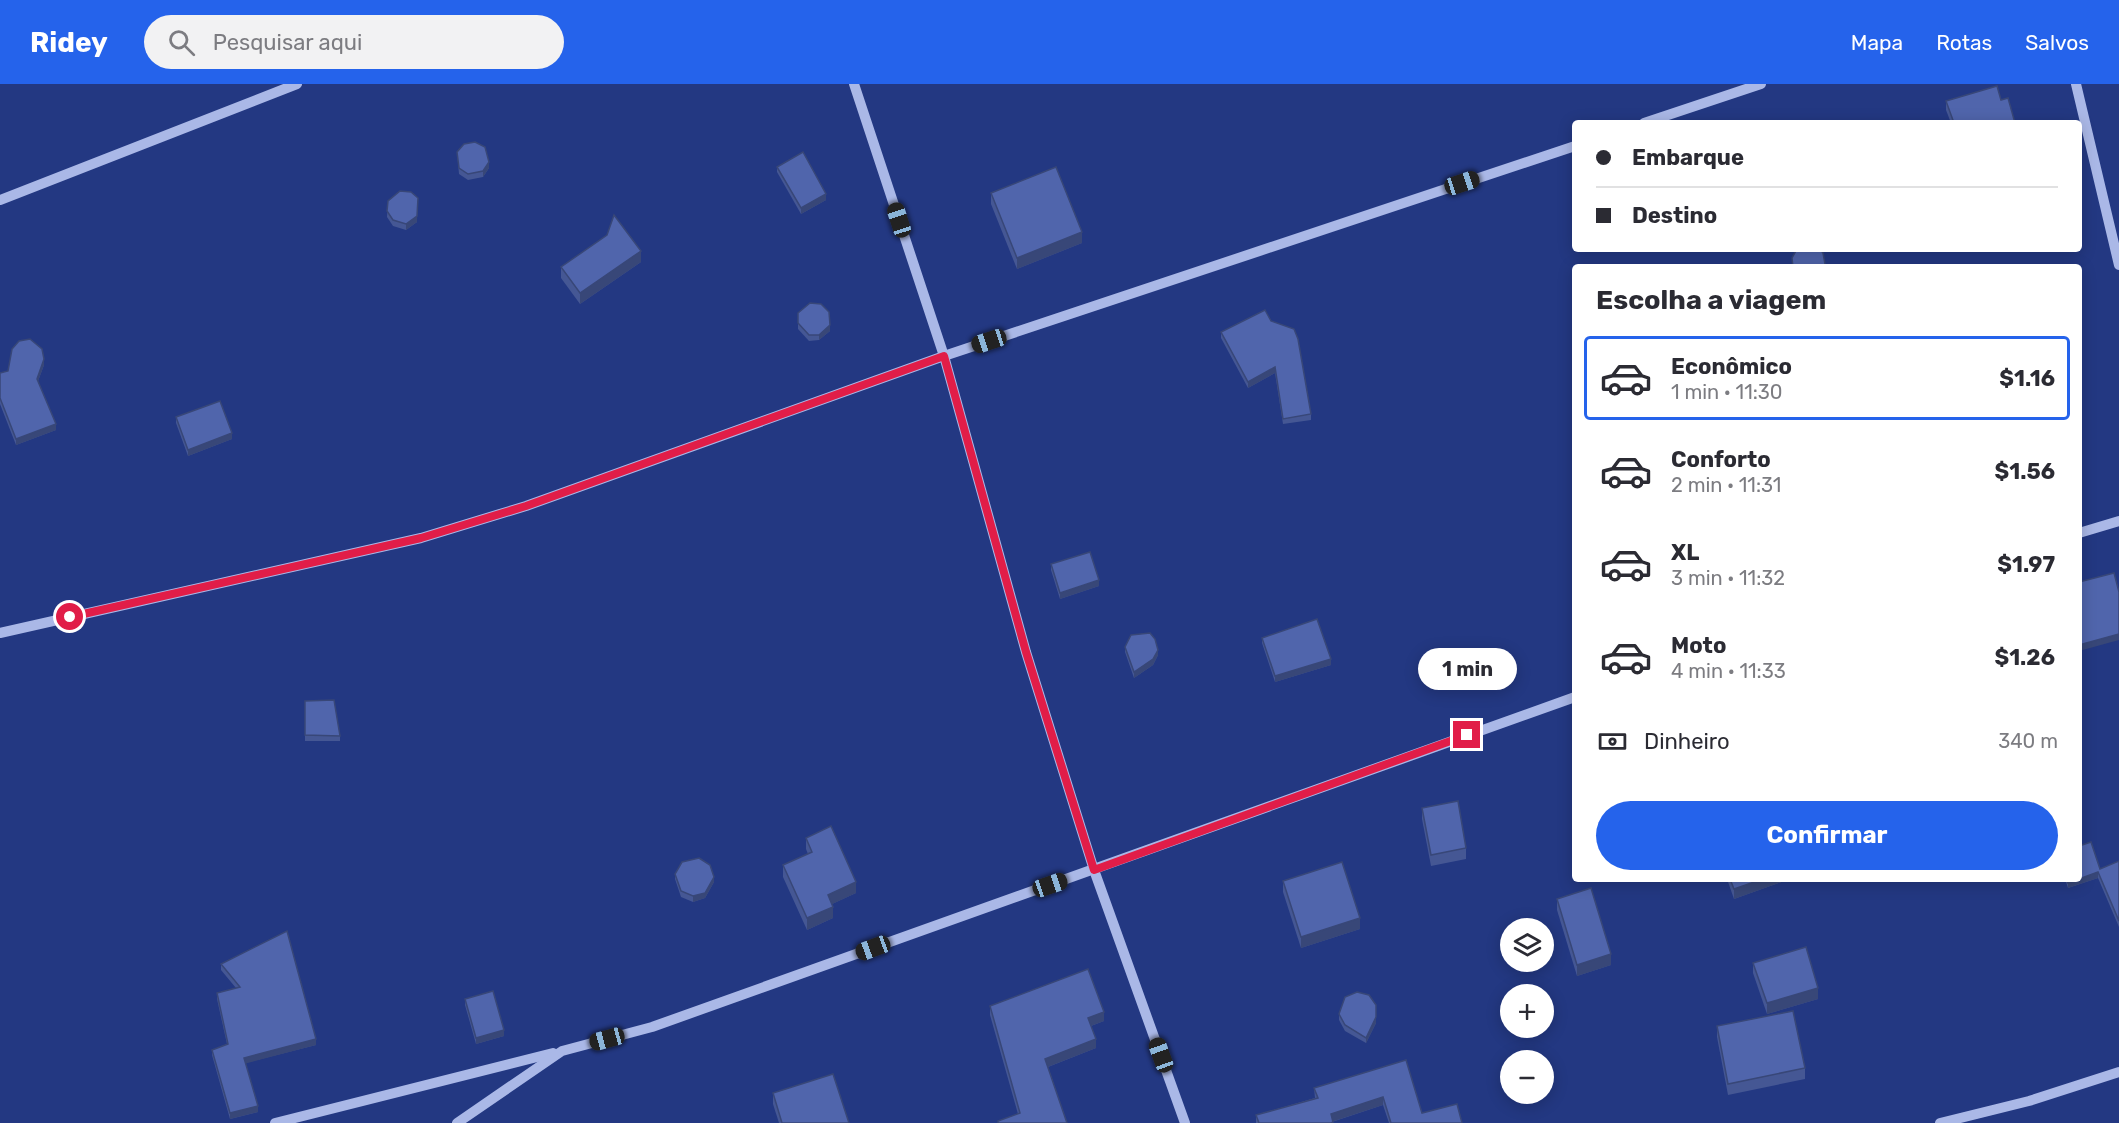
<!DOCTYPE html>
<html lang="pt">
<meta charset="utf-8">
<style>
:root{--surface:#fff;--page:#f2f2f3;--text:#2b2b33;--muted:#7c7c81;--line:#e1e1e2;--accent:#2563eb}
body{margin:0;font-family:Rubik,sans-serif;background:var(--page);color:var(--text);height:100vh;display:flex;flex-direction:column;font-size:22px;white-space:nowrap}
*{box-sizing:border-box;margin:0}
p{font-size:20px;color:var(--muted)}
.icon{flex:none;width:33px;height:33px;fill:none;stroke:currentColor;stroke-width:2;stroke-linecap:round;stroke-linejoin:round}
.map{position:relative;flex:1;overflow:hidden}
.details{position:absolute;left:1572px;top:180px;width:510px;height:618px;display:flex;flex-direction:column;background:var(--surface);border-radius:6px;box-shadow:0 3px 15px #0003}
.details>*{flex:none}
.top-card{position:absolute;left:1572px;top:36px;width:510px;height:132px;border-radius:6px;box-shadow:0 3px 15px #0003;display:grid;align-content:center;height:132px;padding:0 24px;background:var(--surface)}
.tools{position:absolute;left:1500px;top:834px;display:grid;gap:12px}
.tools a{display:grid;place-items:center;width:54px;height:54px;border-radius:50%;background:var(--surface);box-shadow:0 3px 15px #0003;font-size:30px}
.end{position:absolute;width:27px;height:27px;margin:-14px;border:8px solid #e11d48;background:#fff;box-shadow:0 0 0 3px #fff}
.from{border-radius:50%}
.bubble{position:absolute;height:42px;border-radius:21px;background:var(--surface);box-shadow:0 3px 15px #0003;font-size:20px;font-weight:700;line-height:42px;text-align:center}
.car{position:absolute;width:18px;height:36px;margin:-18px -9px;border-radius:8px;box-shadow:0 0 4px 2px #0007;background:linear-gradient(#222 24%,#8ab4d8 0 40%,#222 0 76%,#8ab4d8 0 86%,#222 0)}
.top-card b{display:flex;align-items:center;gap:21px;height:57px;font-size:22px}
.top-card b+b{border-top:2px solid var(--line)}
.top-card i{width:15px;height:15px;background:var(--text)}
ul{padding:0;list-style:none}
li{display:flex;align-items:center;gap:18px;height:84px;margin:0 12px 9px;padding:0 12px;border:3px solid transparent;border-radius:6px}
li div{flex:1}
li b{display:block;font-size:22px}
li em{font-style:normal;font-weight:700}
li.selected{border-color:var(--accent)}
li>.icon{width:54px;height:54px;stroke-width:1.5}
h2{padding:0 24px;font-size:27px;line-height:72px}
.pay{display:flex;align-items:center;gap:15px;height:66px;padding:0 24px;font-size:22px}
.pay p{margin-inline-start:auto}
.primary-button{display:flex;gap:12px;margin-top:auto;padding:12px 24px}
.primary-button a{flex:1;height:69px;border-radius:36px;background:var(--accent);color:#fff;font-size:24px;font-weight:700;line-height:69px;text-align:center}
header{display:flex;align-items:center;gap:36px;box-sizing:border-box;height:84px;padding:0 30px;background:var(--accent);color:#fff}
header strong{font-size:28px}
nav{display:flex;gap:33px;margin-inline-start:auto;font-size:21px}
.search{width:420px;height:54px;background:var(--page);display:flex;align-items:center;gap:15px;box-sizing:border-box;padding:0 21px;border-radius:33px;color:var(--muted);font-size:22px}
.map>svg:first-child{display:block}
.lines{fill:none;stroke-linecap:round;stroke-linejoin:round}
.minor{stroke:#aab8e7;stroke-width:10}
.wall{fill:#455794}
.shaded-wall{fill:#384778}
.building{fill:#5065ac;stroke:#384778;stroke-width:1.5}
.route{stroke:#e11d48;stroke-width:8}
</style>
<header>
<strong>Ridey</strong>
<div class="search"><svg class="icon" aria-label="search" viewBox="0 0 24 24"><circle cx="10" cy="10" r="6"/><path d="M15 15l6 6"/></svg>Pesquisar aqui</div>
<nav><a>Mapa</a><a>Rotas</a><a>Salvos</a></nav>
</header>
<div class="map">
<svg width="2119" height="1039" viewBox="0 0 2119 1039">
<rect width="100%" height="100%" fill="#233882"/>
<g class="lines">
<g class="minor">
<path d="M854 0 944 272 1026 568 1094 786 1185 1039"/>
<path d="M2076 0 2119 181"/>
<path d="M1644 39 1761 0"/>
<path d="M0 116 297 0"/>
<path d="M2079 449 2119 437"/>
<path d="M0 549 421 454 526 422 944 272 1575 62"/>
<path d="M275 1039 553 969"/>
<path d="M457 1039 562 967 652 943 1575 613"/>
<path d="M1940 1039 2029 1017 2119 988"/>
</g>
</g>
<g class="wall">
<path d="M2001 16 2015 39H1951L1946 26V17Z"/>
<path d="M457 68 489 84 483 93 468 96 459 90Z"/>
<path d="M777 83 826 116 801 130 777 88Z"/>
<path d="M991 109 1082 159 1017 185 991 120Z"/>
<path d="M388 117 417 138 406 146 393 142 387 133Z"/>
<path d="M641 178 580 220 561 194V183Z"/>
<path d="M1265 226 1311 330V336L1283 340 1275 289 1248 304 1221 254V248Z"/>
<path d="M798 229 830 247 819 256 809 257 798 245Z"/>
<path d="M44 281 38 297 56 346 16 361 0 320V289Z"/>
<path d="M176 333 232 355 188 372 176 339Z"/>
<path d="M1051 480 1099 502 1060 515 1051 486Z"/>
<path d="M1262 554 1331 581 1275 598 1262 559Z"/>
<path d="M1125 563 1158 571 1153 581 1134 594 1125 568Z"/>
<path d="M305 617 340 652V657H305Z"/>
<path d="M1422 724 1466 764V775L1431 782 1422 735Z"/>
<path d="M806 754 856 809 832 820 833 834 807 846 783 793V781L808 770 806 765Z"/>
<path d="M2119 777V843L2098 794 2068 804 2065 795H2079Z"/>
<path d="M675 790 714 798 705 814 693 818 681 813 675 795Z"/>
<path d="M1727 795H1784V797L1734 815Z"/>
<path d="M1283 797 1360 845 1301 864 1283 808Z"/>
<path d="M1557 815 1611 881 1577 892 1557 826Z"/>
<path d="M1753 879 1818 915 1767 930 1753 889Z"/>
<path d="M221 880 316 961 245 979 258 1028 230 1035 212 971V966L227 960 217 915V909L236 904 221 886Z"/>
<path d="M465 915 504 952 476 960 465 921Z"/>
<path d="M990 922 1104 937 1091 942 1096 964 1048 983 1067 1039H998V1037L1018 1030 990 931Z"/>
<path d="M1339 930 1376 939 1366 959 1345 947 1339 936Z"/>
<path d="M1717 942 1805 984V995L1728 1011 1717 953Z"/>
<path d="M1406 976 1422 1029 1462 1039H1389L1383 1021 1332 1038 1333 1039H1256V1031L1315 1014 1314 1004Z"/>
<path d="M773 1009 849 1039H779L773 1020Z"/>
</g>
<g class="shaded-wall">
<path d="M489 78V84L483 93V87Z"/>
<path d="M826 110V116L801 130V124Z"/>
<path d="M418 114 417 138 406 146V140Z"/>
<path d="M1082 148V159L1017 185V174Z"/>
<path d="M641 167V178L580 220V209Z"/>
<path d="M830 241V247L819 256V251Z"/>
<path d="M44 275V281L37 300V295Z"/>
<path d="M1275 283V289L1248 304V298Z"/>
<path d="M56 340V346L16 361V355Z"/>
<path d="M232 349V355L188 372V366Z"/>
<path d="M1099 496V502L1060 515V509Z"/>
<path d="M2119 550V556L2079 567V561Z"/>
<path d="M1158 566V571L1153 581 1134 594V588Z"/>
<path d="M1331 575V581L1275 598V592Z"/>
<path d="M2098 788V794L2068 804V799Z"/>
<path d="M714 793V798L705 814 693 818V812Z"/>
<path d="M1763 795H1784V797L1734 815V805Z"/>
<path d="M856 798V809L828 822V811Z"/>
<path d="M833 823V834L807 846V834Z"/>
<path d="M1360 834V845L1301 864V853Z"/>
<path d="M1611 870V881L1577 892V881Z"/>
<path d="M1818 904V915L1767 930V919Z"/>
<path d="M1104 928V937L1088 943V934Z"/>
<path d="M1376 933V939L1366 959V954Z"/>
<path d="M504 946V952L476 960V954Z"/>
<path d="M316 955V961L244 980V974Z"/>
<path d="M1096 955V964L1045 984V975Z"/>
<path d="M1383 1013V1021L1331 1038V1030Z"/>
<path d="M258 1022V1028L230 1035V1029Z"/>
</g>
<g class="building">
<path d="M1997 2 2001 16 2008 14 2015 39H1954L1946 17Z"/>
<path d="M475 58 485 63 489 78 483 87 468 90 459 84 457 68 464 60Z"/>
<path d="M803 68 826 110 801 124 777 83Z"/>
<path d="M1056 83 1082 148 1017 174 991 109Z"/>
<path d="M400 107 411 108 418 114 417 132 406 140 393 136 387 127 388 117Z"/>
<path d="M614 131 641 167 580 209 561 183 607 151Z"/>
<path d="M1797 165H1820L1823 169 1825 180 1822 183H1793L1792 174Z"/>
<path d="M810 219 821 220 829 228 830 241 819 251H809L798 239V229Z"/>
<path d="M1265 226 1271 237 1294 245 1298 255 1311 330 1283 335 1275 283 1248 298 1221 248Z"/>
<path d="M30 255 42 265 44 275 37 295 56 340 16 355 0 314V289L8 287 12 265 19 257Z"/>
<path d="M220 317 232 349 188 366 176 333Z"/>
<path d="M1090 468 1099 496 1060 509 1051 480Z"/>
<path d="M2114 489 2119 508V550L2079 561V498Z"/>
<path d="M1317 535 1331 575 1275 592 1262 554Z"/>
<path d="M1150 549 1155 555 1158 566 1153 575 1134 588 1125 563 1131 551Z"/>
<path d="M334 616 340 652 305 651V617Z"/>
<path d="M1458 717 1466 764 1431 771 1422 724Z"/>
<path d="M831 742 856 798 828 811 833 823 807 834 783 781 812 768 806 754Z"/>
<path d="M2091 758 2100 785 2119 777V837L2098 788 2079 795V762Z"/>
<path d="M699 774 710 781 714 793 705 809 693 812 681 807 675 790 682 778Z"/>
<path d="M1342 778 1360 834 1301 853 1283 797Z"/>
<path d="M1730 795H1763L1734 805Z"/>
<path d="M2066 795H2078L2068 799Z"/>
<path d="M1591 804 1611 870 1577 881 1557 815Z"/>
<path d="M287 847 316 955 244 974 258 1022 230 1029 212 966 228 960 217 909 240 903 221 880Z"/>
<path d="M1806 863 1818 904 1767 919 1753 879Z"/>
<path d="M1088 885 1104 928 1088 934 1096 955 1045 975 1067 1039H998V1037L1020 1029 990 922Z"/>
<path d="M493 907 504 946 476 954 465 915Z"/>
<path d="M1357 908 1369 911 1376 921V933L1366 954 1345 941 1339 930 1345 913Z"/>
<path d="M1793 927 1805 984 1728 1000 1717 942Z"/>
<path d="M1406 976 1422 1029 1457 1020 1462 1039H1391L1383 1013 1331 1030 1333 1038 1331 1039H1259L1256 1031 1318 1014 1314 1004Z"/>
<path d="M833 990 849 1039H782L773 1009Z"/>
</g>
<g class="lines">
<path class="route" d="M70 533 421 454 526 422 944 272 1026 568 1094 786 1467 651"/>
</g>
</svg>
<div class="tools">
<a><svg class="icon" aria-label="layers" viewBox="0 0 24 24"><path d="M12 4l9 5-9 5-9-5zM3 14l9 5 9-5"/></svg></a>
<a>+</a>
<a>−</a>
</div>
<i class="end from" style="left:70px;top:533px"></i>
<i class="end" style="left:1467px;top:651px"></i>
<div class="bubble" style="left:1418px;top:564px;width:99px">1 min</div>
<i class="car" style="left:1462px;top:99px;rotate:72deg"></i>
<i class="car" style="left:899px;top:136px;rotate:342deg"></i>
<i class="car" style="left:989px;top:257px;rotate:252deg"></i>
<i class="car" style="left:1050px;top:801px;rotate:71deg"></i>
<i class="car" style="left:873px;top:864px;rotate:250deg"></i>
<i class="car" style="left:607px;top:955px;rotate:255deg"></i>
<i class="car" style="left:1161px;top:971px;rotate:340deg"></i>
<div class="top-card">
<b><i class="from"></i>Embarque</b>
<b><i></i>Destino</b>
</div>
<section class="details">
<h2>Escolha a viagem</h2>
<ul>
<li class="selected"><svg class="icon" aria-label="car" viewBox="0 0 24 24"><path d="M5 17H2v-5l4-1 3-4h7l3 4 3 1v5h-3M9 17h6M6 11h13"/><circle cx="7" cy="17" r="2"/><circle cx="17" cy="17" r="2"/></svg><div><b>Econômico</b><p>1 min · 11:30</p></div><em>$1.16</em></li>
<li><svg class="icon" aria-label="car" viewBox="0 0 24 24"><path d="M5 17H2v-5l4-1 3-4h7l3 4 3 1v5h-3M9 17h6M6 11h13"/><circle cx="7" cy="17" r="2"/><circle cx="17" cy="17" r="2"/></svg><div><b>Conforto</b><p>2 min · 11:31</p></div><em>$1.56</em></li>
<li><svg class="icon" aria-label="car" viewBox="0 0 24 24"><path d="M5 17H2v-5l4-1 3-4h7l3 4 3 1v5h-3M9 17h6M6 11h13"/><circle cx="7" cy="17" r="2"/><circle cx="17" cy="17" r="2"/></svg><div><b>XL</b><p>3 min · 11:32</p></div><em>$1.97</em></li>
<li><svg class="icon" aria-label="car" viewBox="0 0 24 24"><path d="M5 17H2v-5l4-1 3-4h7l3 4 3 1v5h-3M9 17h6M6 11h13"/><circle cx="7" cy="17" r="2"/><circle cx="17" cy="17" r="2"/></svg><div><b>Moto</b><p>4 min · 11:33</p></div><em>$1.26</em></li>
</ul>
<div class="pay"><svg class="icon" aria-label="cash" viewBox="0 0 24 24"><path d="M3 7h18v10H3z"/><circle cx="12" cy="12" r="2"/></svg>Dinheiro<p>340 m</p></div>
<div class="primary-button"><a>Confirmar</a></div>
</section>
</div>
